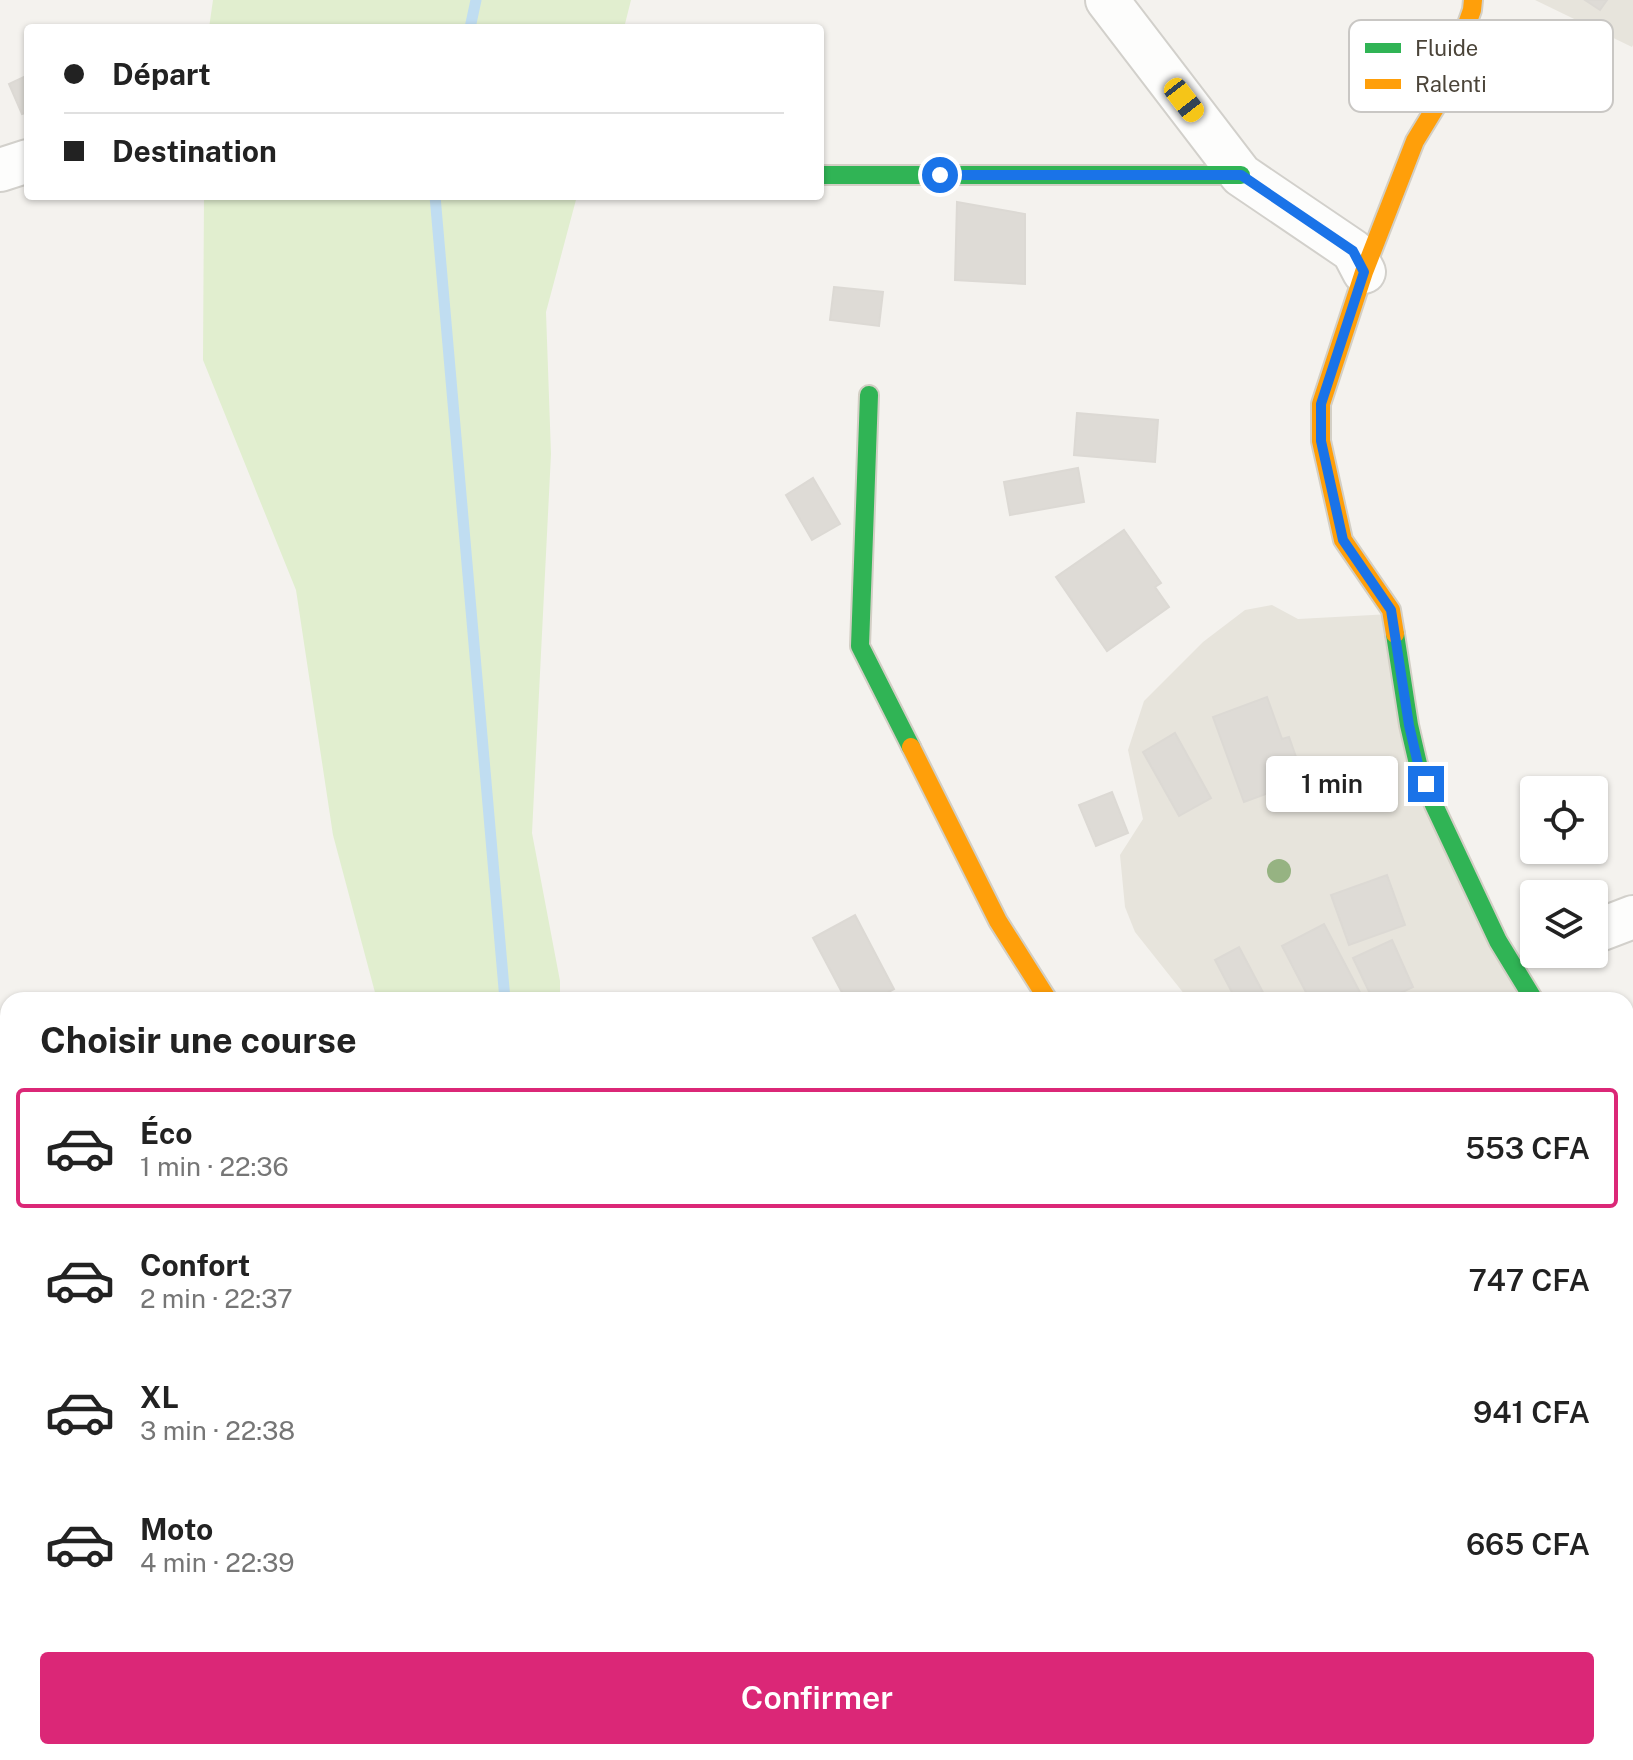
<!DOCTYPE html>
<html lang="fr">
<meta charset="utf-8">
<style>
:root{--surface:#fff;--page:#f6f6f6;--text:#222;--muted:#767676;--line:#e0e0e0;--accent:#db2777}
body{margin:0;font-family:"Public Sans",sans-serif;background:var(--page);color:var(--text);height:100vh;display:flex;flex-direction:column;font-size:30px;white-space:nowrap}
*{box-sizing:border-box;margin:0}
p{font-size:26px;color:var(--muted)}
.icon{flex:none;width:44px;height:44px;fill:none;stroke:currentColor;stroke-width:2;stroke-linecap:round;stroke-linejoin:round}
.map{position:relative;flex:1;overflow:hidden}
.details{position:absolute;left:0px;top:992px;width:1634px;height:768px;display:flex;flex-direction:column;background:var(--surface);border-radius:24px 24px 0 0;box-shadow:0 2px 6px #0004}
.details>*{flex:none}
.banner{position:absolute;left:24px;top:24px;width:800px;height:176px;border-radius:8px;box-shadow:0 2px 6px #0004;display:grid;align-content:center;height:176px;padding:0 40px;background:var(--surface)}
.buttons{position:absolute;left:1520px;top:776px;display:grid;gap:16px}
.buttons a{display:grid;place-items:center;width:88px;height:88px;border-radius:8px;background:var(--surface);box-shadow:0 2px 6px #0004;font-size:40px}
.end{position:absolute;width:36px;height:36px;margin:-18px;border:10px solid #1a73e8;background:#fff;box-shadow:0 0 0 4px #fff}
.from{border-radius:50%}
.bubble{position:absolute;height:56px;border-radius:8px;background:var(--surface);box-shadow:0 2px 6px #0004;font-size:26px;font-weight:600;line-height:56px;text-align:center}
.car{position:absolute;width:24px;height:48px;margin:-24px -12px;border-radius:10px;box-shadow:0 0 6px 2px #0007;background:linear-gradient(#f5c518 24%,#345 0 40%,#f5c518 0 76%,#345 0 86%,#f5c518 0)}
.banner b{display:flex;align-items:center;gap:28px;height:76px;font-size:30px}
.banner b+b{border-top:2px solid var(--line)}
.banner i{width:20px;height:20px;background:var(--text)}
ul{padding:0;list-style:none}
li{display:flex;align-items:center;gap:24px;height:120px;margin:0 16px 12px;padding:0 24px;border:4px solid transparent;border-radius:8px}
li div{flex:1}
li b{display:block;font-size:30px}
li em{font-style:normal;font-weight:600}
li.on{border-color:var(--accent)}
li>.icon{width:72px;height:72px;stroke-width:1.5}
h2{padding:0 40px;font-size:36px;line-height:96px}
.button{display:flex;gap:16px;margin-top:auto;padding:16px 40px}
.button a{flex:1;height:92px;border-radius:8px;background:var(--accent);color:#fff;font-size:32px;font-weight:600;line-height:92px;text-align:center}
.map>svg:first-child{display:block}
.residential{fill:#e7e4dc}
.green{fill:#e1eecf}
.lines{fill:none;stroke-linecap:round;stroke-linejoin:round}
.stream{stroke:#c0ddf1;stroke-width:11}
.building{fill:#dedbd6;stroke:#dcd9d4;stroke-width:2}
.street-casing{stroke:#d2d0cb;stroke-width:46}
.fast-casing{stroke:#d3cfc5;stroke-width:22}
.slow-casing{stroke:#d3cfc5;stroke-width:22}
.street{stroke:#fdfdfc;stroke-width:42}
.fast{stroke:#30b455;stroke-width:18}
.slow{stroke:#ff9f0a;stroke-width:18}
.tree{fill:#96b382}
.route{stroke:#1a73e8;stroke-width:10}
.key{fill:#fff;stroke:#c9c7c4;stroke-width:2}
.key-label{font-size:22px;fill:#4b4439}
</style>
<div class="map">
<svg width="1633" height="1760" viewBox="0 0 1633 1760">
<rect width="100%" height="100%" fill="#f4f2ee"/>
<g class="residential">
<path d="M1535 0H1633V45L1632 47Z"/>
<path d="M1272 605 1298 619 1391 614 1420 773 1526 1000H1189L1135 932 1125 907 1120 855 1143 819 1128 750 1144 701 1203 642 1245 610Z"/>
</g>
<g class="green">
<path d="M213 0H631L624 28H209Z"/>
<path d="M204 196H577L546 312 551 454 532 833 560 981V1000H377L333 835 296 590 203 360Z"/>
<path d="M151 1752H573L569 1760H140Z"/>
</g>
<g class="lines">
<g class="stream">
<path d="M470 28 476 0"/>
<path d="M435 196 505 1000"/>
<path d="M325 1760 333 1752"/>
</g>
</g>
<g class="building">
<path d="M1585 0H1607L1600 10Z"/>
<path d="M28 75V112L22 114 9 84Z"/>
<path d="M957 202 1025 214V284L955 280Z"/>
<path d="M834 287 883 292 879 326 830 320Z"/>
<path d="M1077 413 1158 420 1155 462 1074 455Z"/>
<path d="M1078 468 1084 502 1010 515 1004 482Z"/>
<path d="M813 478 840 524 812 540 786 495Z"/>
<path d="M1124 530 1161 583 1155 587 1169 607 1107 651 1056 577Z"/>
<path d="M1267 697 1282 739 1289 737 1304 780 1244 802 1213 717Z"/>
<path d="M1175 733 1211 798 1179 816 1143 752Z"/>
<path d="M1112 792 1128 833 1096 846 1079 805Z"/>
<path d="M1387 875 1405 925 1349 945 1331 895Z"/>
<path d="M855 915 894 989 874 1000H846L813 938Z"/>
<path d="M1324 924 1364 1000H1310L1282 946Z"/>
<path d="M1392 940 1413 987 1386 1000H1373L1353 958Z"/>
<path d="M1239 947 1267 1000H1236L1215 960Z"/>
<path d="M1249 1752H1306L1310 1760H1252Z"/>
<path d="M1315 1752H1353L1356 1760H1318Z"/>
<path d="M1439 1752H1458L1444 1760Z"/>
</g>
<g class="lines">
<defs>
<g id="street">
<path d="M1107 0 1241 175 1353 251 1364 272"/>
<path d="M0 170 28 161"/>
<path d="M1594 932 1633 917"/>
<path d="M1626 1063 1633 1060"/>
<path d="M1626 1160 1633 1177"/>
<path d="M1626 1426 1633 1422"/>
<path d="M1399 1752 1402 1760"/>
</g>
<g id="fast">
<path d="M820 175H1241"/>
<path d="M869 395 860 646 911 747"/>
<path d="M1395 634 1409 725 1418 764 1434 805 1498 941 1534 1000"/>
</g>
<g id="slow">
<path d="M1395 634 1391 610 1343 540 1321 441V404L1364 272 1415 141 1440 100 1472 10 1473 0"/>
<path d="M911 747 998 921 1048 1000"/>
</g>
</defs>
<use href="#street" class="street-casing"/>
<use href="#fast" class="fast-casing"/>
<use href="#slow" class="slow-casing"/>
<use href="#street" class="street"/>
<use href="#fast" class="fast"/>
<use href="#slow" class="slow"/>
</g>
<circle class="tree" cx="1279" cy="871" r="12"/>
<g class="lines">
<path class="route" d="M940 175H1241L1353 251 1364 272 1321 404V441L1343 540 1391 610 1409 725 1418 764 1426 784"/>
</g>
<rect x="1349" y="20" width="264" height="92" rx="12" class="key"/>
<rect x="1365" y="43" width="36" height="10" fill="#30b455"/>
<rect x="1365" y="79" width="36" height="10" fill="#ff9f0a"/>
<g class="key-label">
<text x="1415" y="56">Fluide</text>
<text x="1415" y="92">Ralenti</text>
</g>
</svg>
<div class="buttons">
<a><svg class="icon" aria-label="locate" viewBox="0 0 24 24"><circle cx="12" cy="12" r="6"/><path d="M12 2v4M12 18v4M2 12h4M18 12h4"/></svg></a>
<a><svg class="icon" aria-label="layers" viewBox="0 0 24 24"><path d="M12 4l9 5-9 5-9-5zM3 14l9 5 9-5"/></svg></a>
</div>
<i class="end from" style="left:940px;top:175px"></i>
<i class="end" style="left:1426px;top:784px"></i>
<div class="bubble" style="left:1266px;top:756px;width:132px">1 min</div>
<i class="car" style="left:1184px;top:100px;rotate:142deg"></i>
<div class="banner">
<b><i class="from"></i>Départ</b>
<b><i></i>Destination</b>
</div>
<section class="details">
<h2>Choisir une course</h2>
<ul>
<li class="on"><svg class="icon" aria-label="car" viewBox="0 0 24 24"><path d="M5 17H2v-5l4-1 3-4h7l3 4 3 1v5h-3M9 17h6M6 11h13"/><circle cx="7" cy="17" r="2"/><circle cx="17" cy="17" r="2"/></svg><div><b>Éco</b><p>1 min · 22:36</p></div><em>553 CFA</em></li>
<li><svg class="icon" aria-label="car" viewBox="0 0 24 24"><path d="M5 17H2v-5l4-1 3-4h7l3 4 3 1v5h-3M9 17h6M6 11h13"/><circle cx="7" cy="17" r="2"/><circle cx="17" cy="17" r="2"/></svg><div><b>Confort</b><p>2 min · 22:37</p></div><em>747 CFA</em></li>
<li><svg class="icon" aria-label="car" viewBox="0 0 24 24"><path d="M5 17H2v-5l4-1 3-4h7l3 4 3 1v5h-3M9 17h6M6 11h13"/><circle cx="7" cy="17" r="2"/><circle cx="17" cy="17" r="2"/></svg><div><b>XL</b><p>3 min · 22:38</p></div><em>941 CFA</em></li>
<li><svg class="icon" aria-label="car" viewBox="0 0 24 24"><path d="M5 17H2v-5l4-1 3-4h7l3 4 3 1v5h-3M9 17h6M6 11h13"/><circle cx="7" cy="17" r="2"/><circle cx="17" cy="17" r="2"/></svg><div><b>Moto</b><p>4 min · 22:39</p></div><em>665 CFA</em></li>
</ul>
<div class="button"><a>Confirmer</a></div>
</section>
</div>
